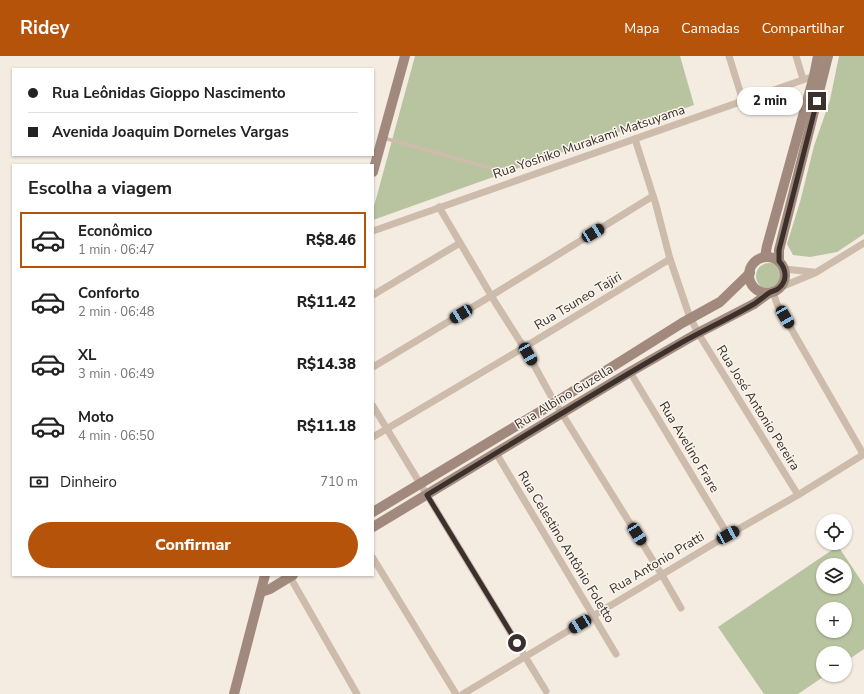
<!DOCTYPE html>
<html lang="pt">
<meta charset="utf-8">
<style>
:root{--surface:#fff;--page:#f2f2f2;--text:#222;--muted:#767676;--line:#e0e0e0;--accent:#b45309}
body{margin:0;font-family:"Nunito Sans",sans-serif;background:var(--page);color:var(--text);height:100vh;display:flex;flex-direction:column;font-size:15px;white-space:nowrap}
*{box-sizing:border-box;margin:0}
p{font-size:13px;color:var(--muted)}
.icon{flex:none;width:22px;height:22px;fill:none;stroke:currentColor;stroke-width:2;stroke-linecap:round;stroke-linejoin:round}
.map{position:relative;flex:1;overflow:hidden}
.sheet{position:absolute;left:12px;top:108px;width:362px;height:412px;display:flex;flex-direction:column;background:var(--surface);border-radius:0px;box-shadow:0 1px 3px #0004}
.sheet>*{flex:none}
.top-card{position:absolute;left:12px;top:12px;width:362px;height:88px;border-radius:0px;box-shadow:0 1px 3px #0004;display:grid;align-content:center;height:88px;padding:0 16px;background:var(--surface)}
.buttons{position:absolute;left:816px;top:458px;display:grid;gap:8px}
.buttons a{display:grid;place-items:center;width:36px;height:36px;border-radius:50%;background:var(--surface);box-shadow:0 1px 3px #0004;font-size:20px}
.end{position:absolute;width:18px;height:18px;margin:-9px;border:5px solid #3b302b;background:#fff;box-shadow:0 0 0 2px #fff}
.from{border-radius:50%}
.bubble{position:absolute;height:28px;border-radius:14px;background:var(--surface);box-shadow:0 1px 3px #0004;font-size:13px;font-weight:800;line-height:28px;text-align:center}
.car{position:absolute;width:12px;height:24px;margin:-12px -6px;border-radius:5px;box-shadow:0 0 3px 1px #0007;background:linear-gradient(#222 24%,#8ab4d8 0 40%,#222 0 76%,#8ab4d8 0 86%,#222 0)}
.top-card b{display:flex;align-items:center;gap:14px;height:38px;font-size:15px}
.top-card b+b{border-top:1px solid var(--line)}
.top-card i{width:10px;height:10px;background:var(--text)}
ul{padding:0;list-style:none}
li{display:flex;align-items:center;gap:12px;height:56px;margin:0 8px 6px;padding:0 8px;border:2px solid transparent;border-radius:0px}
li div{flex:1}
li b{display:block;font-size:15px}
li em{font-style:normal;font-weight:800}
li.current{border-color:var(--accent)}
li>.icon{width:36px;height:36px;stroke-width:1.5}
h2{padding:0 16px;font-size:18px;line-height:48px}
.pay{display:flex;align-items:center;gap:10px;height:44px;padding:0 16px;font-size:15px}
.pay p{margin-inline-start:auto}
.action{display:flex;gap:8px;margin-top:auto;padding:8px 16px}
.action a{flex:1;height:46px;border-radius:24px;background:var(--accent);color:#fff;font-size:16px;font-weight:800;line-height:46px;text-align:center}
header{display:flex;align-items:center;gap:24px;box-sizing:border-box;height:56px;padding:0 20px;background:var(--accent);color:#fff}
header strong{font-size:19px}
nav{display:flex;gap:22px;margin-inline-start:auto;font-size:14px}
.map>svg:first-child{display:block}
.green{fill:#b8c4a0;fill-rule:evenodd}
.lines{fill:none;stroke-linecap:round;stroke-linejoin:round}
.lane{stroke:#cdbbac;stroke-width:3.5}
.street{stroke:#cdbbac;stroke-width:7}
.secondary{stroke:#a18a7d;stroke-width:10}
.route{stroke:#3b302b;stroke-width:5}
.labels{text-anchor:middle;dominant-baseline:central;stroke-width:3;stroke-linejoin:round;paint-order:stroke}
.street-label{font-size:13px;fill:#3b302b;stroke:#fbf5ee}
</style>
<header>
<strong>Ridey</strong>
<nav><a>Mapa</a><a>Camadas</a><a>Compartilhar</a></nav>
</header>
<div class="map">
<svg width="864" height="638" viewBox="0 0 864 638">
<rect width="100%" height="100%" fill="#f4ebe1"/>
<g class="green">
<path d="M415 0H680L694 49 373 164V154Z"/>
<path d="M839 0H864V178L837 196 810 201 793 199 787 188 800 146 814 90 830 44Z"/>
<circle cx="769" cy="220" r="13"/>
<path d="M838 490 864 529V593L845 606V597H823V619H826L798 638H764L718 571ZM823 509H845V531H823ZM823 553H845V575H823Z"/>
</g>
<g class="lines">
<path class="lane" d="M384 82 497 114"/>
<g class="street">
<path d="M729 0 743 45"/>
<path d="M796 0 803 23"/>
<path d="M635 83 656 149 670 203 688 256 691 263 698 277 798 439"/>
<path d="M439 151 495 246 528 298 551 340 662 519 681 552"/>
<path d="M373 175 814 20"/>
<path d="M784 213 813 216"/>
<path d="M781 231 815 217 864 187"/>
<path d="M373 239 460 187"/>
<path d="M373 311 486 243 653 140"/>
<path d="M630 316 728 479"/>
<path d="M373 350 546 635"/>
<path d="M373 381 518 295 670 203"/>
<path d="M496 397 616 598"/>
<path d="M373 502 456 638"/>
<path d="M290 521 357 638"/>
<path d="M463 638 728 479 798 439 861 400 862 396 777 248 773 236"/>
</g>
<g class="secondary">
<path d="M373 116 405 0"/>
<path d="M765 201 767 190 814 20 818 0"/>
<circle cx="767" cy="219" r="18"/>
<path d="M779 205V194L828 0"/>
<path d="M373 456 556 346 682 267 720 246 750 217"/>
<path d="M373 471 630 316 698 277 754 248 769 237"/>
<path d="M261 536 270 533 293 519"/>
<path d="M234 638 265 519"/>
</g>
</g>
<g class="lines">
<path class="route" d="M517 587 427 439C511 388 594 337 679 288 704 274 730 262 754 248 759 245 764 240 769 237 772 235 776 235 779 232 788 224 786 213 779 205V194L817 45"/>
</g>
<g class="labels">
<g class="street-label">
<text transform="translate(589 86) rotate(-19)">Rua Yoshiko Murakami Matsuyama</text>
<text transform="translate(578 245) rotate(-31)">Rua Tsuneo Tajiri</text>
<text transform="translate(564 341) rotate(-31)">Rua Albino Guzella</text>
<text transform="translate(758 352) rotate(58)">Rua José Antonio Pereira</text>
<text transform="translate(689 391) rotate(59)">Rua Avelino Frare</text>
<text transform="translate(566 491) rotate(59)">Rua Celestino Antônio Foletto</text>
<text transform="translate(657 507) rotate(-31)">Rua Antonio Pratti</text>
</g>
</g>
</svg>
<div class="buttons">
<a><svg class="icon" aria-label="locate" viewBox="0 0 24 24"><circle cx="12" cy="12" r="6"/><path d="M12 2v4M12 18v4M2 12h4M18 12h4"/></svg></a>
<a><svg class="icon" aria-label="layers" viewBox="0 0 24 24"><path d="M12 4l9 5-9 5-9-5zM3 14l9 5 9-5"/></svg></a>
<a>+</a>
<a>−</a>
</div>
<i class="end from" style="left:517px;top:587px"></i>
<i class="end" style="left:817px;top:45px"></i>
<div class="bubble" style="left:737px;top:31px;width:66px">2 min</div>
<i class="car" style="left:593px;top:177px;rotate:59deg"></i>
<i class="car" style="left:461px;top:258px;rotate:239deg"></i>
<i class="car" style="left:785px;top:261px;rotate:150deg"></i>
<i class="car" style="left:528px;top:298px;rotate:150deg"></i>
<i class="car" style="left:637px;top:478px;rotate:148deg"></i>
<i class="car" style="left:728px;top:479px;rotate:61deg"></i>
<i class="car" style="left:580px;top:568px;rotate:239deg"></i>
<div class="top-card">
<b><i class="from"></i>Rua Leônidas Gioppo Nascimento</b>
<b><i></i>Avenida Joaquim Dorneles Vargas</b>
</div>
<section class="sheet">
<h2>Escolha a viagem</h2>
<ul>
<li class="current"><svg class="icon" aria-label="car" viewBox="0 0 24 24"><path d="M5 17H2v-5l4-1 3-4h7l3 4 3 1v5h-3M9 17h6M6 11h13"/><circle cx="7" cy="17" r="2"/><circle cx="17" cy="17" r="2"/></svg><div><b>Econômico</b><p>1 min · 06:47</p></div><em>R$8.46</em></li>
<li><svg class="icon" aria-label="car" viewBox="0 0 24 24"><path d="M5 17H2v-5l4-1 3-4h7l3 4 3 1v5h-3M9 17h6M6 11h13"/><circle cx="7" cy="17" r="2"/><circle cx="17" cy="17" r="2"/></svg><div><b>Conforto</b><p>2 min · 06:48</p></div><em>R$11.42</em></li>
<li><svg class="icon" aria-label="car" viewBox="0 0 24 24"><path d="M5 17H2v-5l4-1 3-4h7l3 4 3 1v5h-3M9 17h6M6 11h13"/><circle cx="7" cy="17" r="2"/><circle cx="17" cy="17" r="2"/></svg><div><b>XL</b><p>3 min · 06:49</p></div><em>R$14.38</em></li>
<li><svg class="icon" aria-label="car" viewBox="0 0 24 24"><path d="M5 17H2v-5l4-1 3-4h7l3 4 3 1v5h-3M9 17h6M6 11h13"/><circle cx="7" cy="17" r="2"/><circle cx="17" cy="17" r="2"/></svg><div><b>Moto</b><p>4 min · 06:50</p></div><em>R$11.18</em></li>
</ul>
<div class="pay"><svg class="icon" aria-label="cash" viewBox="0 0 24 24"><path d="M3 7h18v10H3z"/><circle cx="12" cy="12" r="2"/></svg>Dinheiro<p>710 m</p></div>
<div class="action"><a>Confirmar</a></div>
</section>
</div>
